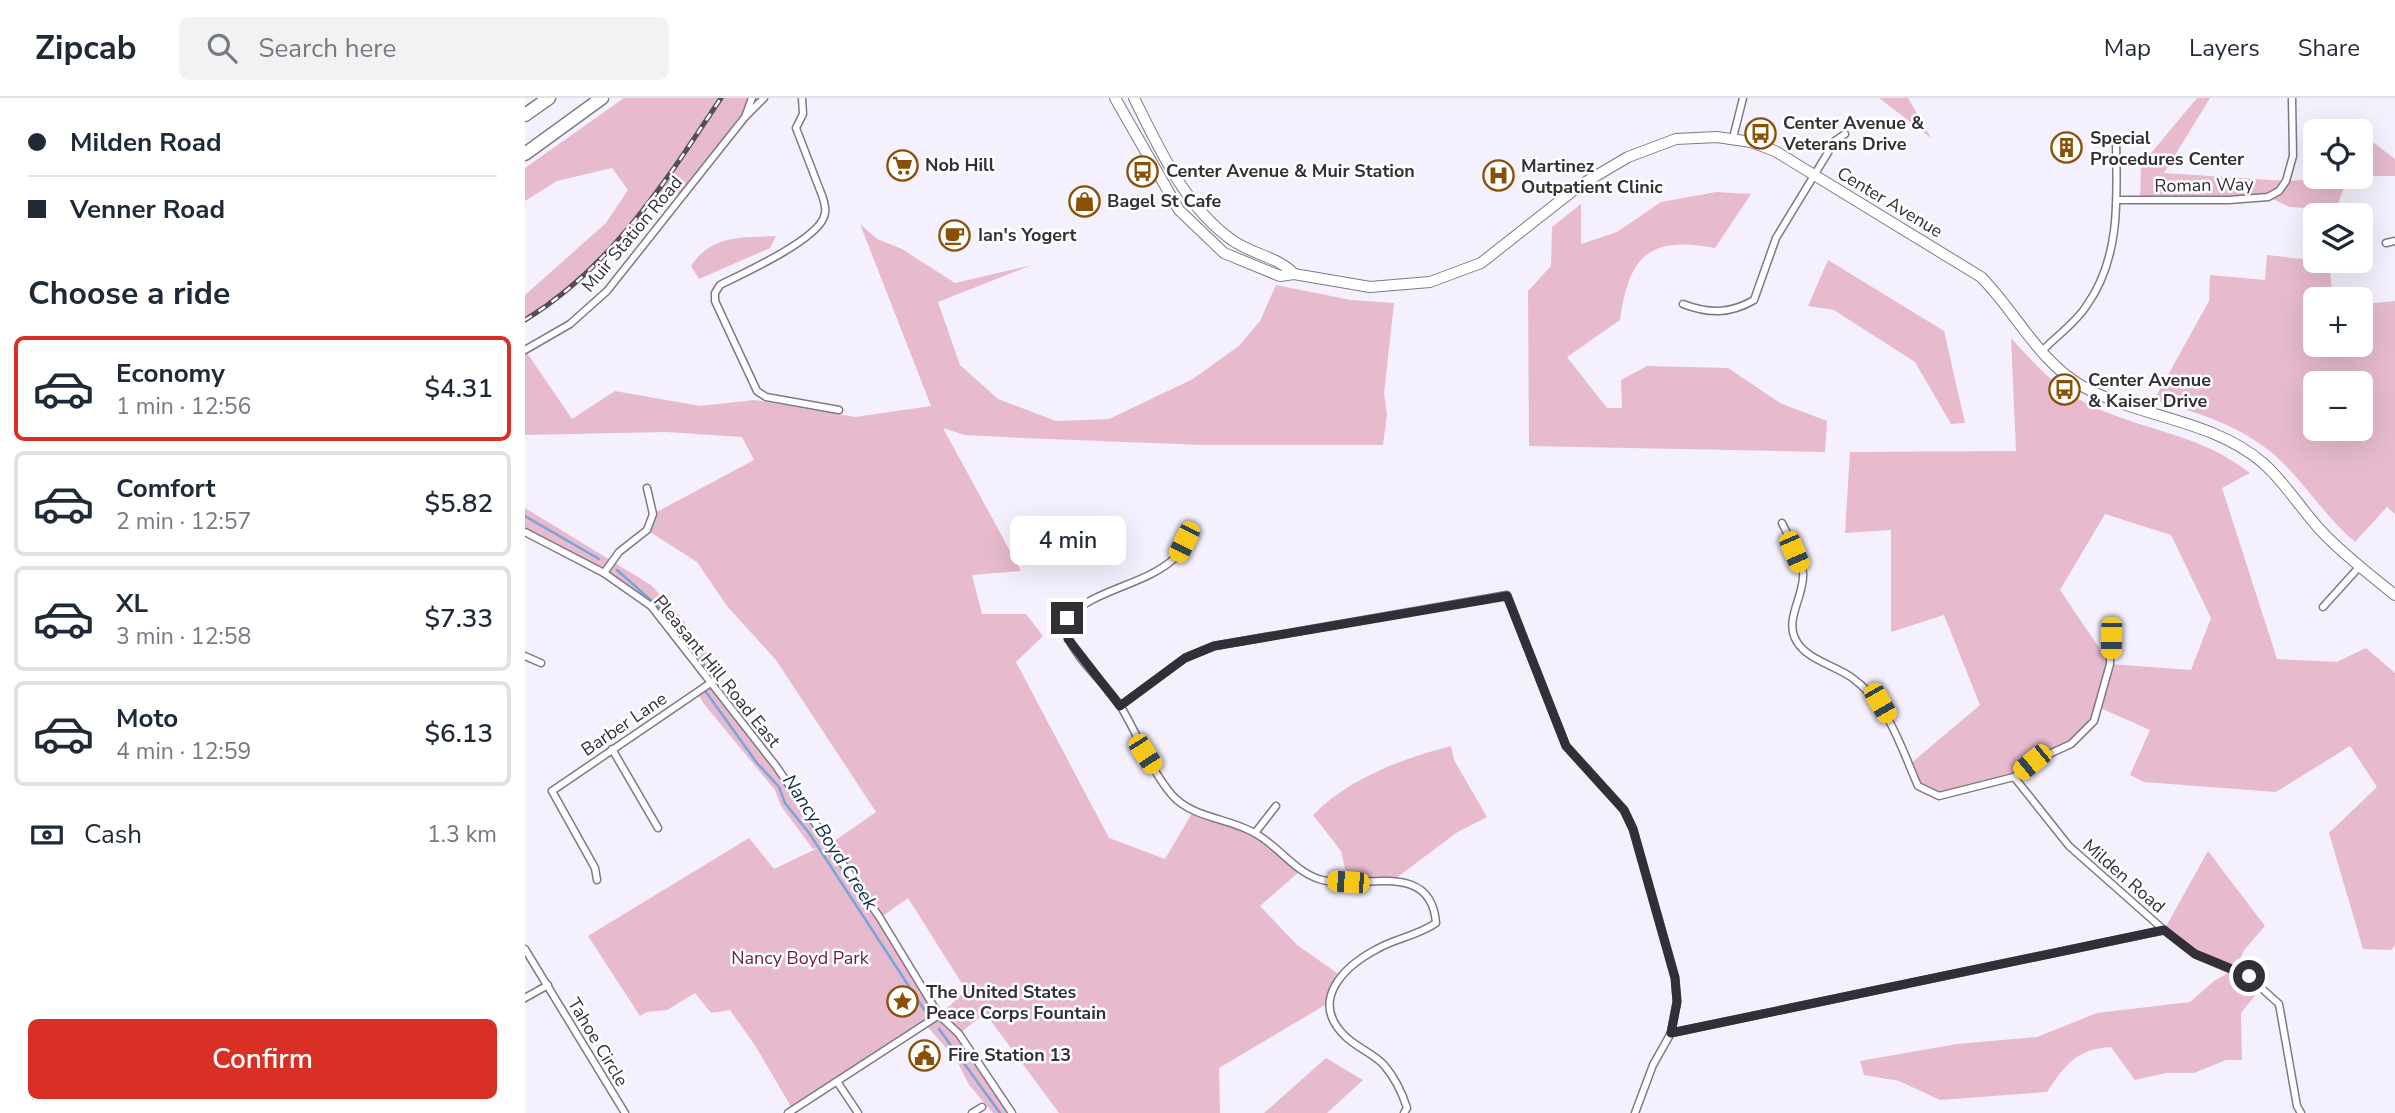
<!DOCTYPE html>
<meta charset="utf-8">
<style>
:root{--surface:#fff;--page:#f2f2f3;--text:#1f2937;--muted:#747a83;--line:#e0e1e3;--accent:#d93025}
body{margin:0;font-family:"Nunito Sans",sans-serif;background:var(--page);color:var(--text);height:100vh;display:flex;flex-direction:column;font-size:26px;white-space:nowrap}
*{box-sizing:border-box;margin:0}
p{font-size:23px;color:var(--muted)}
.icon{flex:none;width:38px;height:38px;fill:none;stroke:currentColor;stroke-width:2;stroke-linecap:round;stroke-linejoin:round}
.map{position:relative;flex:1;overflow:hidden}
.sheet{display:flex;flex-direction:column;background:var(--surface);width:525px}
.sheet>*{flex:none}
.top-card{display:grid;align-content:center;height:154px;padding:0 28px;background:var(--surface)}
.controls{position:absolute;left:1778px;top:21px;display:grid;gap:14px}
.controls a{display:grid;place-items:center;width:70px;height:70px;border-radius:10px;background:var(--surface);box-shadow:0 7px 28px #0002;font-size:35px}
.end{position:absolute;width:32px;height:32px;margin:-16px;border:9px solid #322f37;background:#fff;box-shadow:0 0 0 4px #fff}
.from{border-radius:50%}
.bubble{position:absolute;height:49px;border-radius:10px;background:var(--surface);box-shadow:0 7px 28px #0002;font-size:23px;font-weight:600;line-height:49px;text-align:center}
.car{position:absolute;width:21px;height:42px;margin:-21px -10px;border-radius:9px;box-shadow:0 0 5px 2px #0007;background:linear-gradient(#f5c518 24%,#345 0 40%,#f5c518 0 76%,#345 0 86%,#f5c518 0)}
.top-card b{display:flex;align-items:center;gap:24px;height:66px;font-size:26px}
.top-card b+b{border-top:2px solid var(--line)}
.top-card i{width:18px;height:18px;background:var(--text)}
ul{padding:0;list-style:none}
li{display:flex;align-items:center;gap:21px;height:105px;margin:0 14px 10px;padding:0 14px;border:4px solid var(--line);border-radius:10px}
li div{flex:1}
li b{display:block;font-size:26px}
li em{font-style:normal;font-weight:600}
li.selected{border-color:var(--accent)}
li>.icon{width:63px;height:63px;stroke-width:1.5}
h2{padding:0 28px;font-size:32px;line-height:84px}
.pay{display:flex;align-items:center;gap:18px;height:77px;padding:0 28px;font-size:26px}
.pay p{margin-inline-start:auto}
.action{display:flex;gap:14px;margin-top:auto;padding:14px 28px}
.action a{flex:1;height:80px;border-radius:10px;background:var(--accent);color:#fff;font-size:28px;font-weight:600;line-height:80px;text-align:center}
header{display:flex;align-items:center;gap:42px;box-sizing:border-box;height:98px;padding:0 35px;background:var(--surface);border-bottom:2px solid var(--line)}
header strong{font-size:33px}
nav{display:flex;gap:38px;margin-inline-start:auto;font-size:24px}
.search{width:490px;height:63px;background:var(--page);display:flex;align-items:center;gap:18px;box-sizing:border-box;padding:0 24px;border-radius:10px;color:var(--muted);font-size:26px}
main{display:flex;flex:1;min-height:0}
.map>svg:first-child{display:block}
.green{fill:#e7bace;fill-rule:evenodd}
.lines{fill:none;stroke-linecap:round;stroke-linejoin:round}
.stream{stroke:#78a5d9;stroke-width:2.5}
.street-casing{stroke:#7e788b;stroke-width:9}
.secondary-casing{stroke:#7e788b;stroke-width:12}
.highway-casing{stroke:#7e788b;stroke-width:15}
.street{stroke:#fff;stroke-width:6}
.secondary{stroke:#fff;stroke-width:10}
.highway{stroke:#fff;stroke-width:12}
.rail-casing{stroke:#514e57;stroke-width:5}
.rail{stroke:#fff;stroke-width:2.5;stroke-dasharray:8;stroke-linecap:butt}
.route{stroke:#322f37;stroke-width:9}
.labels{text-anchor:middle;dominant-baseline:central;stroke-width:5;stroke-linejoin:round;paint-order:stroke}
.poi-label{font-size:18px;font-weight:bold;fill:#322f37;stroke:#fff;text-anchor:start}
.street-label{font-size:18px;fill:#322f37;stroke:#fff}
.park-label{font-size:18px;fill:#6a1a46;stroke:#fff}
.water-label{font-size:19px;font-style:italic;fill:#0c2d4f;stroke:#fff}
</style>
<header>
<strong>Zipcab</strong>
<div class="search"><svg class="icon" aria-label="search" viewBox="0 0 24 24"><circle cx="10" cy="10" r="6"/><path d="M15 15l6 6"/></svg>Search here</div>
<nav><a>Map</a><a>Layers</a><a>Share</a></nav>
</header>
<main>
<section class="sheet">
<div class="top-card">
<b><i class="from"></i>Milden Road</b>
<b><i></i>Venner Road</b>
</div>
<h2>Choose a ride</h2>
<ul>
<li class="selected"><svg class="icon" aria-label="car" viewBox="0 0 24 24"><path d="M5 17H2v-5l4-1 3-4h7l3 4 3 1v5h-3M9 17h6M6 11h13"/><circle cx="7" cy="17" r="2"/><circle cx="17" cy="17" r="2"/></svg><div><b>Economy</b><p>1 min · 12:56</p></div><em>$4.31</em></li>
<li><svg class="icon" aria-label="car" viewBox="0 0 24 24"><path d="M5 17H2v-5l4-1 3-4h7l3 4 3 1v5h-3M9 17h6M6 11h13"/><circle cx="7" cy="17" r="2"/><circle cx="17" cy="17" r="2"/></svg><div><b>Comfort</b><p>2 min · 12:57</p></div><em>$5.82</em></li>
<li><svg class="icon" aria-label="car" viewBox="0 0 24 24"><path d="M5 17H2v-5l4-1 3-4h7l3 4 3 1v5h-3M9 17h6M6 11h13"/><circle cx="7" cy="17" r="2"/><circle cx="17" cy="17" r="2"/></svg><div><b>XL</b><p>3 min · 12:58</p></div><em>$7.33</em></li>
<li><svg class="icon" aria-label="car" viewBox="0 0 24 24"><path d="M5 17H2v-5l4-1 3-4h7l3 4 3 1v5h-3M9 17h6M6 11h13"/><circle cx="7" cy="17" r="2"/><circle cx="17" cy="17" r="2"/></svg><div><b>Moto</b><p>4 min · 12:59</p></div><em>$6.13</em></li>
</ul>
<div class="pay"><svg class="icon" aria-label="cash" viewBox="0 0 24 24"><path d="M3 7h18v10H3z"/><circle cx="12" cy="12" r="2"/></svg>Cash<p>1.3 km</p></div>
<div class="action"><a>Confirm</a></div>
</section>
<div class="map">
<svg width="1870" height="1015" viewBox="0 0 1870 1015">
<rect width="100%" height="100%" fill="#f5f0fd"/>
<g class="green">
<path d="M99 0H227L220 19 160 97 133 94C95 145 53 187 0 222V197L81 125 103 92 87 70 32 83 0 103V70Z"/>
<path d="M1354 0H1383L1406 40Z"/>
<path d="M1672 0H1685L1639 75 1761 83 1834 79 1819 89 1811 112 1765 109 1743 99 1615 102 1616 67Z"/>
<path d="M1836 39H1841L1870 61V78H1836Z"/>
<path d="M1191 94 1226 96 1190 150C1123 137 1104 159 1095 222L1042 259 1082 310H1097L1096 282 1122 268 1203 270 1255 305 1302 323 1300 354 1004 348 1003 193 1026 168 1027 129 1056 106V146L1092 134 1136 104Z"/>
<path d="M335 126 352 141 377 151 430 185 507 167 413 204 435 267 473 301 531 323 584 321 668 281 715 247 735 223 751 187 826 202 869 205 859 296 862 316 858 347H678L497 340 439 337 418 330 496 473 447 477 457 516H501L518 538 491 564 584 740 640 761 669 712 730 735 775 773 735 808 772 847 815 877 805 904 694 970 695 1015H534L460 915 434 936 487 1015H468L444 987 431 961 401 927 268 1012 231 949 205 912 186 915 170 895 142 912 122 914 115 918 63 838 224 740 249 771 295 749 288 751 256 708 250 692 179 606 172 594 187 584 126 508 79 475 0 434V410L126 487 154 517 186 560 187 584 251 668 271 705 299 744 305 746 351 714 251 562 202 508 172 464 122 432 128 416 229 362 217 339 141 334 0 337V252L47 321 90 293 175 308 230 302 330 319 406 308ZM383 800 441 892 415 917 355 820Z"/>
<path d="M251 138 245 150 174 181 166 168C187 136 217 140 251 138Z"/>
<path d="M1742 157 1804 164 1808 201H1790V247H1836V206L1870 203V416L1862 409 1830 444C1803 421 1785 393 1761 368 1725 330 1677 316 1629 302L1684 203 1685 177 1740 182ZM1790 285H1836V331H1790Z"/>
<path d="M1303 162 1419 233 1440 325 1426 326 1390 264 1309 212 1283 208Z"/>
<path d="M1486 240C1509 265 1531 291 1563 306 1620 334 1672 334 1725 375L1697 390 1752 561 1812 564 1841 550 1870 575V847L1866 852 1838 851 1804 735 1852 689 1825 648 1751 694 1619 684 1605 677 1625 632 1573 609 1569 623 1546 646 1507 664 1489 679 1414 698 1393 688 1384 667 1455 607 1419 517 1366 534V432L1320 435 1325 354 1491 353ZM1580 416 1646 437 1686 520 1666 572 1585 566 1535 492Z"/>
<path d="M926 648 929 662 962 719 931 735 866 784H823L816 753 788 717C823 681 878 660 926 648Z"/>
<path d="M1683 753 1740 828 1720 851 1709 872 1736 890 1716 915 1717 962H1701L1669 975H1641L1610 982 1586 949C1551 951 1540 967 1522 994L1415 1002 1374 983 1339 977 1335 963 1432 946 1512 939 1572 915 1665 904 1689 883 1708 872 1670 856 1639 832Z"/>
<path d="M801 960 838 982 802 1015H739Z"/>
</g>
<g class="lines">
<g class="stream">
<path d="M0 418 74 461"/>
<path d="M92 472 146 520 181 569"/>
<path d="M181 594 232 665 254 689 260 705 284 735 400 913"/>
<path d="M414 931 475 1015"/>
</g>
<defs>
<g id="street">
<path d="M227 0 220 19 239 0"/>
<path d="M277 0 278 16 271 30 298 100C300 108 302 113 298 121 287 144 219 175 195 187L190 195V203L232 293 241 299 314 312"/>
<path d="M1208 40 1218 0"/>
<path d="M1592 102H1704L1743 99 1754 93 1761 83 1768 58 1767 0"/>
<path d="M1861 145 1870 143"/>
<path d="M1158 206C1184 216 1205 216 1229 202L1251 140 1310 43 1320 36"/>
<path d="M0 252 45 226 82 193 220 19"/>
<path d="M1516 254C1530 239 1551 225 1562 207 1596 159 1592 99 1591 43"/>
<path d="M1257 425C1264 440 1276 459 1278 475 1280 498 1258 522 1272 544 1282 561 1310 568 1326 579 1364 606 1375 647 1393 688L1414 698 1489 679 1507 664 1546 646 1569 623 1585 566V540"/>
<path d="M666 430C662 439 658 453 651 459 620 488 571 490 542 520 543 526 541 536 544 541 554 564 582 587 596 609 613 637 625 671 647 697 668 721 707 720 733 737 756 751 771 775 797 782 837 792 906 761 911 825 892 838 871 840 852 851 818 869 784 903 820 938 832 950 848 955 859 967 870 980 877 994 882 1010L879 1015"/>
<path d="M0 434 79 475 126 508 251 668 355 820 414 917 434 936 487 1015"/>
<path d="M79 475 94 454 122 432 128 416 122 390"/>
<path d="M1798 509 1835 468"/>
<path d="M0 558 16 565"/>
<path d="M595 608 660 560 689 548 982 497 1041 648 1099 712 1108 731 1150 879 1152 903 1146 935 1128 967 1110 1015"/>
<path d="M87 651 133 730"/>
<path d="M1489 679 1544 748 1639 832 1670 856 1724 879 1754 906 1772 1008 1776 1015"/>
<path d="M730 735 751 708"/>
<path d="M72 782 70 770 27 693 187 584"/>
<path d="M0 851 100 1015"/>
<path d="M0 900 23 887"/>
<path d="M1146 935 1639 832"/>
<path d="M313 985 333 1015"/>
<path d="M263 1015 414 917"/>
<path d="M447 1015 457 1009"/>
</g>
<g id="secondary">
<path d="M590 0 654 112 699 155 755 178 769 176 845 189 905 184 956 165 1054 88 1103 59 1151 41 1192 39 1226 44 1250 53 1456 179C1491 214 1513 263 1557 288 1614 320 1687 321 1738 365 1762 386 1778 415 1801 438 1822 459 1846 478 1870 497"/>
<path d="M609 0C634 50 660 109 707 142 726 156 754 159 769 176"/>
</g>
<g id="highway">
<path d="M0 17 24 0"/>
<path d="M0 56 77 0"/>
</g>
</defs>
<use href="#street" class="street-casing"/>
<use href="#secondary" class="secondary-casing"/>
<use href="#highway" class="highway-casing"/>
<use href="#street" class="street"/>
<use href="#secondary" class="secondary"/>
<use href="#highway" class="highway"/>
<defs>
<path id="rail" d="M0 222C88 168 140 84 196 0"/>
</defs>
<use href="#rail" class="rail-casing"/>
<use href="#rail" class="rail"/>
</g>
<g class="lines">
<path class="route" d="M542 520 543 541 595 608 660 560 689 548 982 498 1041 648 1099 712 1108 731 1150 880 1152 904 1146 935 1639 832 1670 856 1724 878"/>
</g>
<defs>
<symbol id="bus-ring" viewBox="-11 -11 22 22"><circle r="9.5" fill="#fff" stroke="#8a5106" stroke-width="1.5"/><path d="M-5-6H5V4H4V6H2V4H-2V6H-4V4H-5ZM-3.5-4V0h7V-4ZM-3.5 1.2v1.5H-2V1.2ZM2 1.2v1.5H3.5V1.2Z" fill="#8a5106"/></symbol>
<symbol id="building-ring" viewBox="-11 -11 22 22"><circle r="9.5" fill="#fff" stroke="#8a5106" stroke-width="1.5"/><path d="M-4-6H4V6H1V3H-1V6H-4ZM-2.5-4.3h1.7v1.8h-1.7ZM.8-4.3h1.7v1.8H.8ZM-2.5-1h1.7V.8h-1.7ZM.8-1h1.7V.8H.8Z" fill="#8a5106"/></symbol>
<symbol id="supermarket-ring" viewBox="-11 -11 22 22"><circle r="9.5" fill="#fff" stroke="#8a5106" stroke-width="1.5"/><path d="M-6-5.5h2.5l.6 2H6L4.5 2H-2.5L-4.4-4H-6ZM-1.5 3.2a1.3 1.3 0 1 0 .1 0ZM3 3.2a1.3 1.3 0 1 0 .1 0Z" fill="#8a5106"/></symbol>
<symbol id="hospital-ring" viewBox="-11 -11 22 22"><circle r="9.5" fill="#fff" stroke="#8a5106" stroke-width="1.5"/><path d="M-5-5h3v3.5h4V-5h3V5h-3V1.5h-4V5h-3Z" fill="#8a5106"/></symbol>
<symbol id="shop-ring" viewBox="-11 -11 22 22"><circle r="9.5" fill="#fff" stroke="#8a5106" stroke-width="1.5"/><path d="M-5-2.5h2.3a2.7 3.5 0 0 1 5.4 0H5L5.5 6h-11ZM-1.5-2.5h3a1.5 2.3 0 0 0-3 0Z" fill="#8a5106"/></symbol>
<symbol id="cafe-ring" viewBox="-11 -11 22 22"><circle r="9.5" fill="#fff" stroke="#8a5106" stroke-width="1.5"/><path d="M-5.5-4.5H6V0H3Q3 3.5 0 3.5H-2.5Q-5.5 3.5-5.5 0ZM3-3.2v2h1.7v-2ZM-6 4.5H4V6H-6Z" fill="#8a5106"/></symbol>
<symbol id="sight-ring" viewBox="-11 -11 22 22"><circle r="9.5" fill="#fff" stroke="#8a5106" stroke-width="1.5"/><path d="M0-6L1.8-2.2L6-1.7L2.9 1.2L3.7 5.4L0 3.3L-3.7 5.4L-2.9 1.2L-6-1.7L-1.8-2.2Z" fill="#8a5106"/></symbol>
<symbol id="civic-ring" viewBox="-11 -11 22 22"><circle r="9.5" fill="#fff" stroke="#8a5106" stroke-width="1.5"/><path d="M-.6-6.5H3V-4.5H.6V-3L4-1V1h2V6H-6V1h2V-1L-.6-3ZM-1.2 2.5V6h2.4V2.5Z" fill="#8a5106"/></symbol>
</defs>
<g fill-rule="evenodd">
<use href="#bus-ring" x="1218" y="18" width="35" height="35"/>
<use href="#building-ring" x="1524" y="32" width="35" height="35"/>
<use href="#supermarket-ring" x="360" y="50" width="35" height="35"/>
<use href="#bus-ring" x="600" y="56" width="35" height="35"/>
<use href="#hospital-ring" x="956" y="60" width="35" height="35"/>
<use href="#shop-ring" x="542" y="86" width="35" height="35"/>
<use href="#cafe-ring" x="412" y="120" width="35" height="35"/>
<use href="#bus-ring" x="1522" y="274" width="35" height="35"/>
<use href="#sight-ring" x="360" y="886" width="35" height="35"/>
<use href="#civic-ring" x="382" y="940" width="35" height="35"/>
</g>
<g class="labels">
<g class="poi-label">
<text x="1258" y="25">Center Avenue &amp;<tspan x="1258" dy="21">Veterans Drive</tspan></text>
<text x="1565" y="40">Special<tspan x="1565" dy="21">Procedures Center</tspan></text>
<text x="400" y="67">Nob Hill</text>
<text x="996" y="68">Martinez<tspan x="996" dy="21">Outpatient Clinic</tspan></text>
<text x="641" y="73">Center Avenue &amp; Muir Station</text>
<text x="582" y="103">Bagel St Cafe</text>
<text x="453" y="137">Ian's Yogert</text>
<text x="1563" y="282">Center Avenue<tspan x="1563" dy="21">&amp; Kaiser Drive</tspan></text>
<text x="401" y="894">The United States<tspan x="401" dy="21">Peace Corps Fountain</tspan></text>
<text x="423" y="957">Fire Station 13</text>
</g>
<g class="street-label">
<text transform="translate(1679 87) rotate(-1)">Roman Way</text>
<text transform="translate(1365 104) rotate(31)">Center Avenue</text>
<text transform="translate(107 136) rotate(-50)">Muir Station Road</text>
<text transform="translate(192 573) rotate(51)">Pleasant Hill Road East</text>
<text transform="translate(99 626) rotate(-34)">Barber Lane</text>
<text transform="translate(1599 778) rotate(41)">Milden Road</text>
<text transform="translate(73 944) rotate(59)">Tahoe Circle</text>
</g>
<g class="park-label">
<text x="275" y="860">Nancy Boyd Park</text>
</g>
<g class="water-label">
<text transform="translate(305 744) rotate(57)">Nancy Boyd Creek</text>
</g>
</g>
</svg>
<div class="controls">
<a><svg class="icon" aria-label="locate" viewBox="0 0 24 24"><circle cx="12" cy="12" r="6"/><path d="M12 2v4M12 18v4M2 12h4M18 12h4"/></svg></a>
<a><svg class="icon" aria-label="layers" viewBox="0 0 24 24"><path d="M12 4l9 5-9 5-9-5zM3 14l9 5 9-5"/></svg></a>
<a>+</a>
<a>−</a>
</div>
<i class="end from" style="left:1724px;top:878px"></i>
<i class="end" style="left:542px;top:520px"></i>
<div class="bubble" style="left:485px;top:418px;width:116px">4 min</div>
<i class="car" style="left:659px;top:444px;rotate:206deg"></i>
<i class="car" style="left:1269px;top:454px;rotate:157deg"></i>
<i class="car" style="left:1586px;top:540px;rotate:181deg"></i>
<i class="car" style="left:1355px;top:605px;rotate:150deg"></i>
<i class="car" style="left:620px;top:656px;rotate:147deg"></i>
<i class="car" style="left:1507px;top:664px;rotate:231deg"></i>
<i class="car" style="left:823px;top:784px;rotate:274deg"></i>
</div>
</main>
